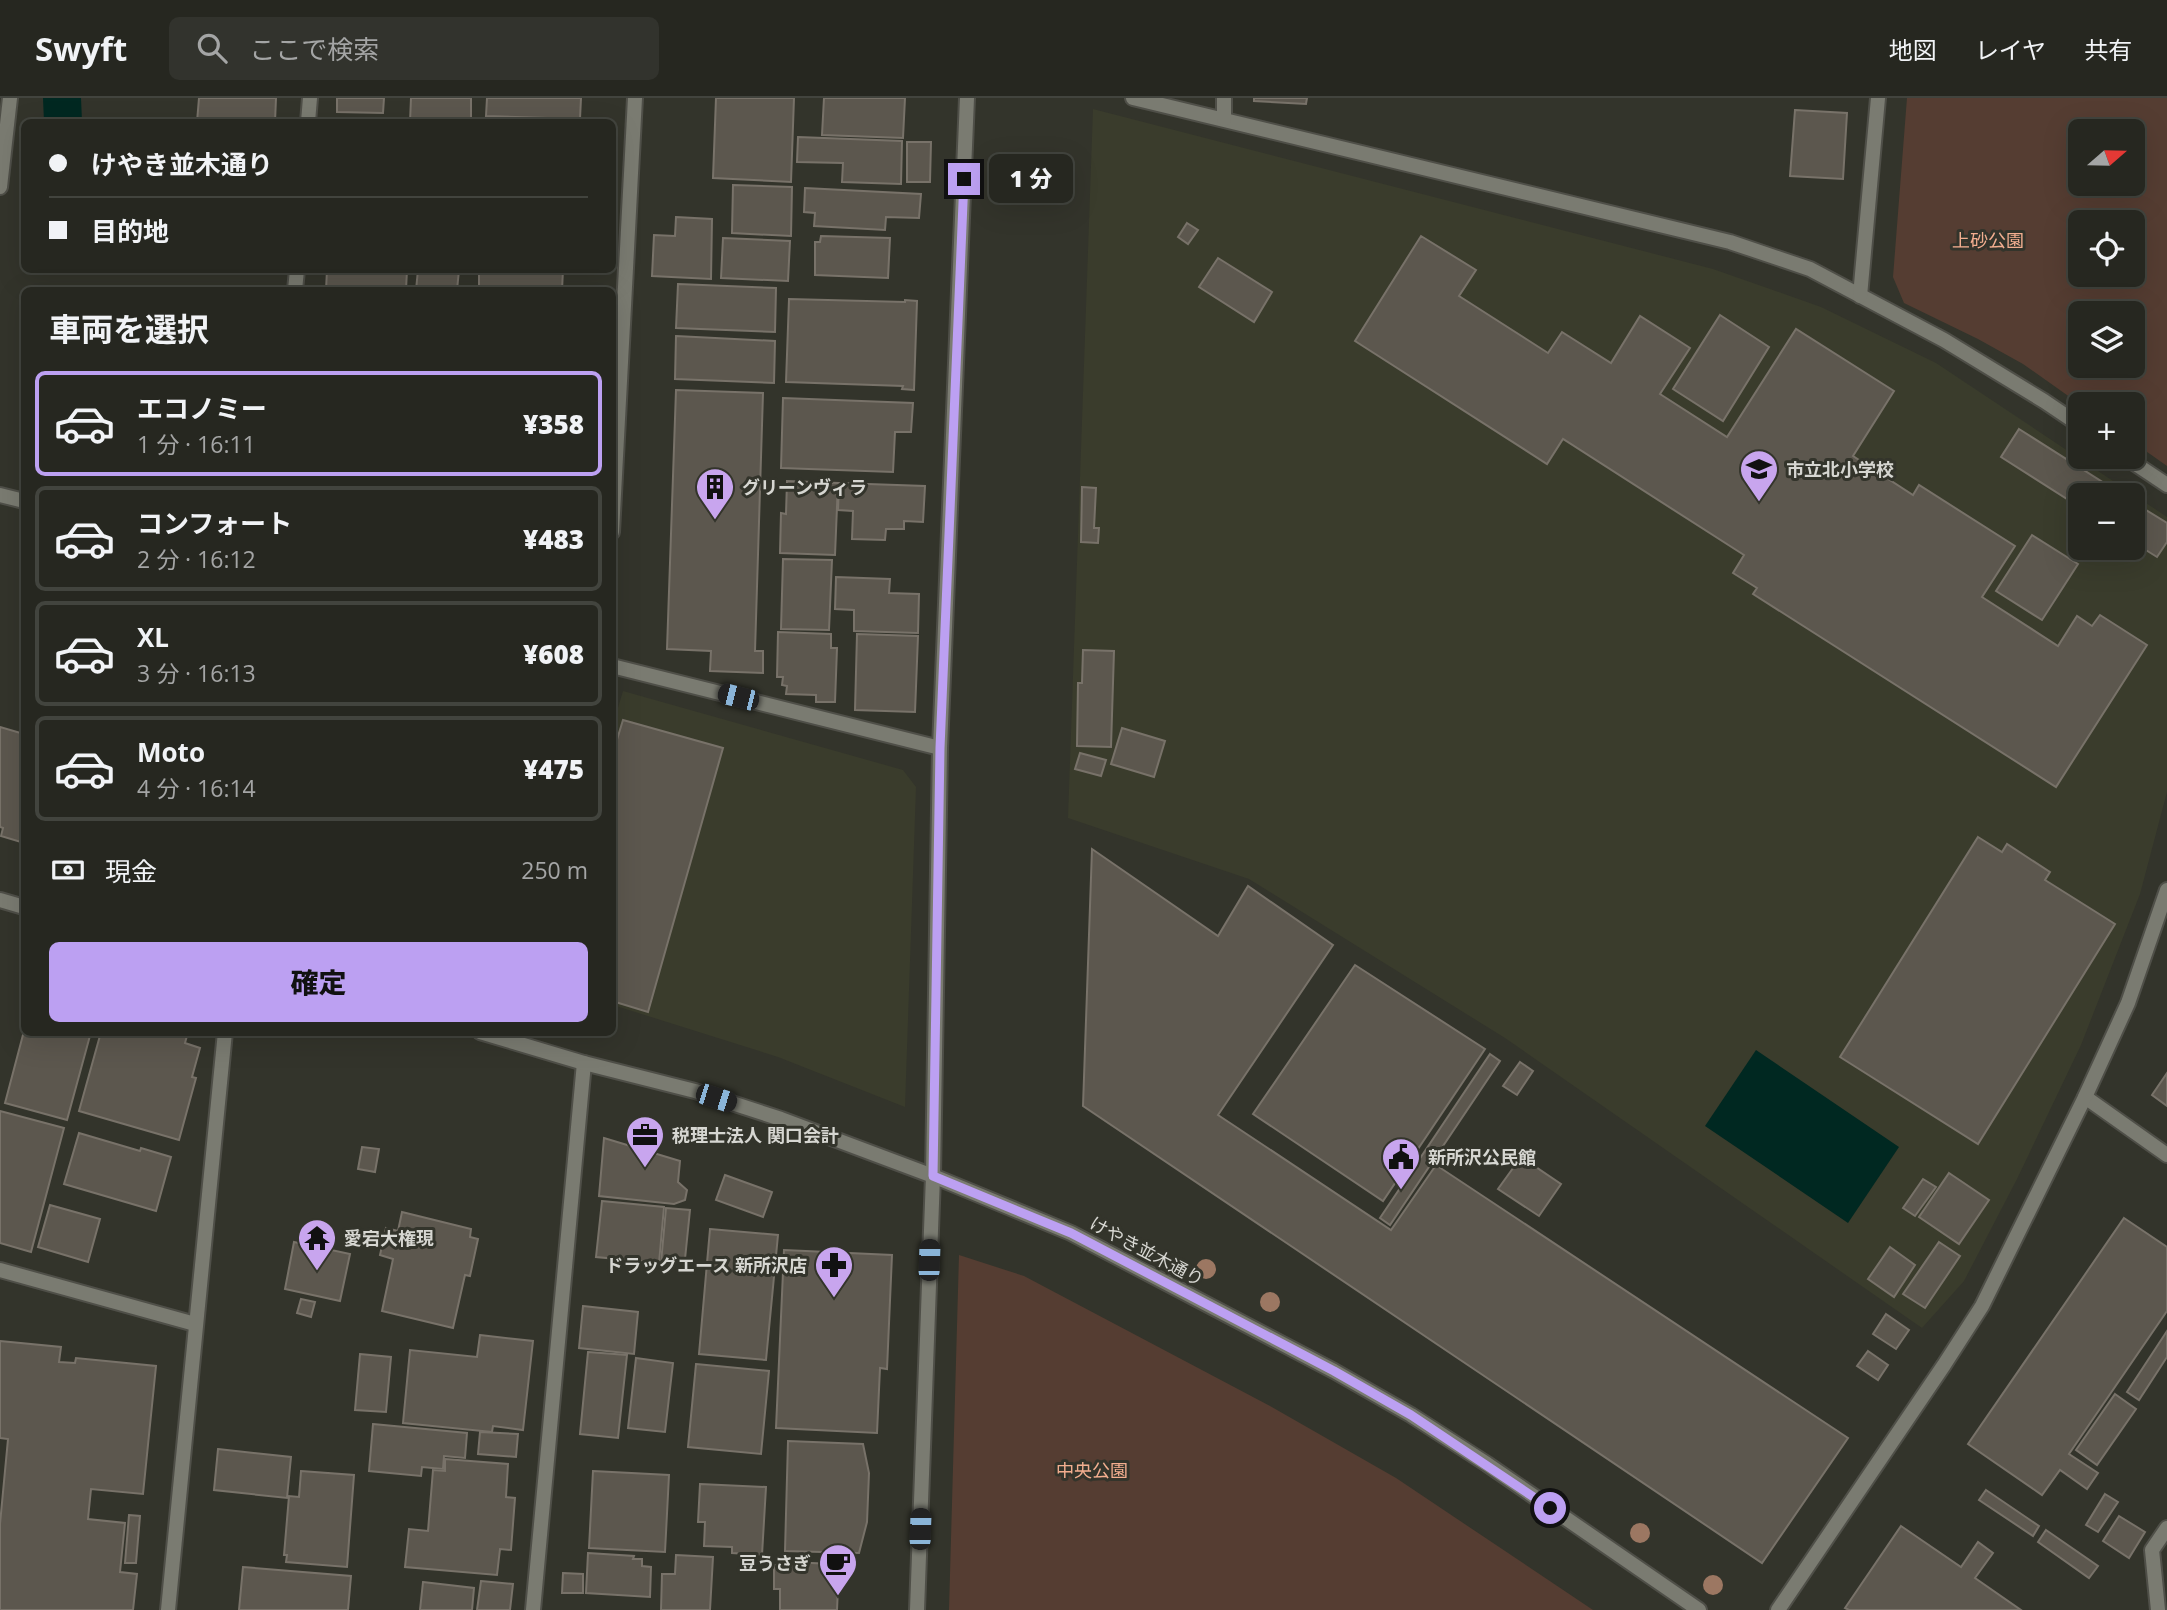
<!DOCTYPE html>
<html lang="ja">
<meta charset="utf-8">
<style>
:root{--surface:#262720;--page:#32332d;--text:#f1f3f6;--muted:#a4a5a5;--line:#42443e;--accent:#bca0f2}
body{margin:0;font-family:"Open Sans","Noto Sans JP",sans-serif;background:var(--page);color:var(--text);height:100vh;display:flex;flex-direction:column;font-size:26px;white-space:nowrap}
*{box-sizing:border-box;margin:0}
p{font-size:23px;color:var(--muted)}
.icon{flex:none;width:38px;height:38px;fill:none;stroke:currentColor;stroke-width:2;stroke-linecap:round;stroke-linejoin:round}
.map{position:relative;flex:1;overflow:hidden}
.side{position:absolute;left:21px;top:189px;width:595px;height:749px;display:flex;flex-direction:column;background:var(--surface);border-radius:10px;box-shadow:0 7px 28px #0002,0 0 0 2px var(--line)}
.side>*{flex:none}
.top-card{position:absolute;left:21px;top:21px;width:595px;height:154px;border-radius:10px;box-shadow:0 7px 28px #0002,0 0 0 2px var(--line);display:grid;align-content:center;height:154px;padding:0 28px;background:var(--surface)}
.needle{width:46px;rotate:70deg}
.tools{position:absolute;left:2068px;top:21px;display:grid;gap:14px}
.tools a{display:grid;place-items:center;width:77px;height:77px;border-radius:10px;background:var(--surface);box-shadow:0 7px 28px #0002,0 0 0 2px var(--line);font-size:35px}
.end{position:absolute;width:32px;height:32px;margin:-16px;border:9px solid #bca0f2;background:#111;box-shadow:0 0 0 4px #111}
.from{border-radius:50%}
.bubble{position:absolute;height:49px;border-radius:10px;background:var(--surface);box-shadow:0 7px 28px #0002,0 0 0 2px var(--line);font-size:23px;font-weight:800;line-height:49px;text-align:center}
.car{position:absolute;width:21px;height:42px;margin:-21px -10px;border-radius:9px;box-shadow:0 0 5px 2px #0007;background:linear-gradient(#222 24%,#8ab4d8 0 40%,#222 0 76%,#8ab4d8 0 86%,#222 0)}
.top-card b{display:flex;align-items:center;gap:24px;height:66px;font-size:26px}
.top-card b+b{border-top:2px solid var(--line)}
.top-card i{width:18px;height:18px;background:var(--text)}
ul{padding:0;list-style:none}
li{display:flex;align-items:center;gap:21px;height:105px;margin:0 14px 10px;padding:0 14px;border:4px solid var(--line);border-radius:10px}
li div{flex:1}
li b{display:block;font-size:26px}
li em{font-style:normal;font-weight:800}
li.selected{border-color:var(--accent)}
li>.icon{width:63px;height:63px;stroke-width:1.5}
h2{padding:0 28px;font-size:32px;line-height:84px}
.pay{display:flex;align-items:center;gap:18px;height:77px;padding:0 28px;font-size:26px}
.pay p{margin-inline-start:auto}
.cta{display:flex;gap:14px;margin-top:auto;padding:14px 28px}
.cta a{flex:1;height:80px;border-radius:10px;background:var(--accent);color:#111;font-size:28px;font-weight:800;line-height:80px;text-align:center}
header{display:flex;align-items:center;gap:42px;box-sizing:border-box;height:98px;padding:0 35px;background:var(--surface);border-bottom:2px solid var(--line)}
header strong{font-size:33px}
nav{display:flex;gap:38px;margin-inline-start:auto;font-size:24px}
.search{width:490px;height:63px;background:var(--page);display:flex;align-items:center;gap:18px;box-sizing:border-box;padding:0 24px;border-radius:10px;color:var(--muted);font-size:26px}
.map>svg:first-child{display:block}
.built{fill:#3a3c2c;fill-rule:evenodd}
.green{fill:#553d32;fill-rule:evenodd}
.water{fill:#002821}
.building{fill:#5c574e;stroke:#787269;stroke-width:2}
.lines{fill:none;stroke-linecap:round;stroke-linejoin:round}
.service-casing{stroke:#4f4f48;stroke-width:18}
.minor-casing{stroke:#4f4f48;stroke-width:18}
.tertiary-casing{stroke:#4f4f48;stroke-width:18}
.service{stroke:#7a7b71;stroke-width:14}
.minor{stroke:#7a7b71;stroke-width:14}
.tertiary{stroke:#7a7b71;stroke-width:14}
.tree{fill:#9c7762}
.route{stroke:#bca0f2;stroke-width:9}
.labels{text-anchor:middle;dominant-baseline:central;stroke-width:6;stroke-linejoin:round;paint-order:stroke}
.park-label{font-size:18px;fill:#f2ae8f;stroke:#33342b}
.poi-label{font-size:18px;font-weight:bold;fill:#d6d6d1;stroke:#33342b;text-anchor:start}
.street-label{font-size:18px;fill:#d6d6d1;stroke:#33342b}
</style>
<header>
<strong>Swyft</strong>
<div class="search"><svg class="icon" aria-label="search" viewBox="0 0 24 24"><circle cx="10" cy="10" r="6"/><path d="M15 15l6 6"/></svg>ここで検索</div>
<nav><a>地図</a><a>レイヤ</a><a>共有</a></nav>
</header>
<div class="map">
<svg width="2167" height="1512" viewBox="0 0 2167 1512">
<rect width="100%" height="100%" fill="#33342b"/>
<g class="built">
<path d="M1093 11 1713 171 1821 209 1936 265 2167 419V694L2140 796 2081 947 2017 1081 1964 1183 1922 1230 1505 940 1249 781 1068 720ZM2081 397H2133V450H2081Z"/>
<path d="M623 593 903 672 916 689 905 1009 778 959 613 907 612 630Z"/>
</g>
<g class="green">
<path d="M1907 0H2167V368L2133 344V306L2081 307 2023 266 1978 241 1904 205 1893 179ZM2081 33H2133V86H2081ZM2081 124H2133V177H2081ZM2081 215H2133V268H2081Z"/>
<path d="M959 1157 1024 1178 1270 1308 1396 1380 1593 1512H949Z"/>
</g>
<g class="water">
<path d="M43 0H81L82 24H44Z"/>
<path d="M1756 952 1899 1049 1848 1125 1705 1028Z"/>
</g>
<g class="building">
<path d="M199 0H276L275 24H197Z"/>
<path d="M337 0H384L383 15 337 14Z"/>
<path d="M411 0H471V24H410Z"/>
<path d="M487 0H581L580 21 486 18Z"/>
<path d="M716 0H794L791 84 713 80Z"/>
<path d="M824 0H905L903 40 822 37Z"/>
<path d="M1254 0H1307L1306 6 1254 3Z"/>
<path d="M1795 12 1847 15 1843 81 1790 78Z"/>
<path d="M798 39 902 43 901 86 842 84 843 65 797 64Z"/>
<path d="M907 44H931L930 84H907Z"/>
<path d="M733 87 792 89 791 138 732 135Z"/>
<path d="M805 90 921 96 919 120 886 119 885 132 814 128 815 115 804 114Z"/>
<path d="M676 119 712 121 711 181 652 178 654 137 675 138Z"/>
<path d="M1187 125 1198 132 1188 146 1178 139Z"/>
<path d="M821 138 890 140 888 180 815 177V144H820Z"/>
<path d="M1421 138 1476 172 1459 198 1548 255 1562 234 1611 265 1640 218 1690 250 1660 296 1727 339 1796 231 1894 293 1853 358 1913 397 1919 387 2015 448 1982 499 2058 548 2077 518 2092 528 2100 517 2147 547 2056 689 1753 496 1757 490 1733 475 1744 457 1563 341 1547 366 1355 243Z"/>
<path d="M723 140 790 143 788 183 721 180Z"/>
<path d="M1218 160 1272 194 1254 224 1199 189Z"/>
<path d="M327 172H407L406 192H326Z"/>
<path d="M418 172H459L457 192H416Z"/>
<path d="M479 172H563L562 192H479Z"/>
<path d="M678 186 776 190 775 234 676 230Z"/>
<path d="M789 201 905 204V202L917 203 914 292 902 291 903 288 786 284Z"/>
<path d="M1720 217 1769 249 1723 323 1673 291Z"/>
<path d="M676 238 775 243 774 285 675 281Z"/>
<path d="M676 292 763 295 755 553H763V575L710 573 711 553 667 551Z"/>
<path d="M783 300 913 305 911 334H895L893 374 781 370Z"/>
<path d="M2019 331 2123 397H2081V410L2001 359Z"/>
<path d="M787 383 838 385 835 457 780 455 781 415 786 416Z"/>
<path d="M839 385 925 388 923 424 904 423V431H886L885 442 852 441 853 413 838 412Z"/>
<path d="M1082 389 1096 390 1094 430H1099L1098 445 1081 444Z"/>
<path d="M2133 404 2167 425V444L2157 459 2133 444Z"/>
<path d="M2032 437 2078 466 2042 522 1996 493Z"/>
<path d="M783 461 832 462 829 532 781 531Z"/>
<path d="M836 479 890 481 889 495 919 496 918 535 854 533V512L835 511Z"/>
<path d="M778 534 831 536V550H837L835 604H816V597L786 596 787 588 782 587 783 579H777Z"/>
<path d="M857 536 918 538 915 614 855 612Z"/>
<path d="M1083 552 1114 553 1111 649 1077 648 1078 585H1082Z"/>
<path d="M623 622 723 650 648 914 612 903V658Z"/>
<path d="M0 629 24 636V745L1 738 3 730 0 729Z"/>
<path d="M1122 630 1165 643 1154 679 1111 666Z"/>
<path d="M1080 655 1106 662 1101 678 1075 671Z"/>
<path d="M1978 739 2002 754 2007 746 2050 774 2045 782 2115 826 1978 1046 1840 959Z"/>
<path d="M1092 751 1218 838 1248 788 1333 847 1218 1017 1391 1132 1436 1067 1848 1340 1762 1465 1083 1008Z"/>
<path d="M1355 867 1485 951 1383 1103 1253 1016Z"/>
<path d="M24 933V934H91L67 1022 5 1005Z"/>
<path d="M101 934H188L185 945 200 950 192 979 196 980 179 1042 79 1013Z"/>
<path d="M1490 956 1500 963 1390 1127 1380 1120Z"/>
<path d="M1520 964 1533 973 1517 997 1503 988Z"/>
<path d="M2167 975V1008L2152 997Z"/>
<path d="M0 1013 64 1030 31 1154 0 1145Z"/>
<path d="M79 1035 140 1053 141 1050 171 1059 156 1113 64 1086Z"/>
<path d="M604 1040 680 1063 678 1084 687 1092 685 1102 674 1106 599 1098Z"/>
<path d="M362 1049 379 1051 375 1074 358 1071Z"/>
<path d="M1521 1059 1561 1086 1539 1118 1498 1091Z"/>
<path d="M1949 1075 1989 1102 1959 1146 1919 1119Z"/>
<path d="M725 1077 772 1094 763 1119 716 1102Z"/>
<path d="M1923 1081 1936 1089 1915 1118 1903 1110Z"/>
<path d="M602 1103 664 1109 659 1165 596 1159Z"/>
<path d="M50 1107 100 1121 88 1164 38 1149Z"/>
<path d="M666 1110 690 1112 685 1161 672 1159 671 1166 661 1165Z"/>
<path d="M402 1114 471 1131 470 1139 478 1141 470 1178 465 1177 453 1230 382 1213 393 1161 380 1157 386 1130 398 1133Z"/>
<path d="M2124 1120 2167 1149V1213L2069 1356 2098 1375 2087 1391 2060 1372 2042 1397 1968 1346Z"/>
<path d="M710 1131 778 1137 766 1262 699 1256Z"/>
<path d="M294 1144 350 1156 340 1203 285 1191Z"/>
<path d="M1939 1144 1960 1158 1925 1210 1903 1196Z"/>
<path d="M1890 1149 1915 1167 1894 1199 1868 1181Z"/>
<path d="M784 1152 892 1157 887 1271 880 1270 877 1335 776 1330Z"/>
<path d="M301 1201 315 1204 311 1219 297 1215Z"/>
<path d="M583 1208 638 1214 634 1256 579 1250Z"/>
<path d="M1886 1216 1909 1232 1896 1251 1873 1236Z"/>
<path d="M2167 1233V1259L2139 1302 2127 1294Z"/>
<path d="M480 1237 533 1243 523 1332 493 1328 492 1334 403 1325 410 1252 477 1259Z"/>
<path d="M0 1243 61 1249 59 1264 75 1265 76 1260 156 1268 143 1396 91 1391 88 1421 125 1425 120 1474 137 1476 133 1512H0V1426L8 1341 0 1340Z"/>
<path d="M1868 1253 1888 1267 1878 1282 1857 1268Z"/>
<path d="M588 1254 627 1257 618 1340 580 1336Z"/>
<path d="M360 1256 391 1259 386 1314 355 1312Z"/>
<path d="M636 1260 673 1265 665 1334 628 1330Z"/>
<path d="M696 1266 769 1273 761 1356 688 1349Z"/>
<path d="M2115 1296 2136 1311 2097 1367 2076 1352Z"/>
<path d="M373 1326 467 1335 465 1360 444 1358 443 1371 422 1369 421 1378 369 1373Z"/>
<path d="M480 1334 518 1336 516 1359 478 1356Z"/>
<path d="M788 1343 863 1346 869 1375 867 1424 859 1455 785 1453Z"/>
<path d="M218 1351 291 1359 287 1400 214 1392Z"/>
<path d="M445 1361 508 1366 506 1399 515 1400 511 1452 500 1451 497 1477 405 1469 409 1431 428 1433 433 1372 445 1373Z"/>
<path d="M301 1373 354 1377 347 1469 286 1464 287 1457H284L289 1398 299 1399Z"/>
<path d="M593 1373 669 1377 665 1454 589 1450Z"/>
<path d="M700 1386 766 1389 762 1457 732 1455V1449L704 1448 705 1424H698Z"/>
<path d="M1986 1392 2039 1428 2033 1438 1979 1402Z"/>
<path d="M2105 1396 2118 1404 2098 1434 2086 1427Z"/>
<path d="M129 1417 140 1418 136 1465H125Z"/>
<path d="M2119 1418 2145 1434 2129 1460 2103 1443Z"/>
<path d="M1901 1428 1961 1469 1978 1444 1993 1455 1975 1480 2021 1512H1849L1845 1510Z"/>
<path d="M2046 1432 2098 1468 2089 1480 2038 1444Z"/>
<path d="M588 1455 634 1458 633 1461H642V1468L651 1469 650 1499 586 1495Z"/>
<path d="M676 1457 713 1459 710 1512H661L662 1476H675Z"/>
<path d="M788 1464 834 1466 833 1489 838 1490 837 1512H780V1491H774V1467H787Z"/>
<path d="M243 1469 351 1478 348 1512H239Z"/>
<path d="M563 1475 583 1476V1495H562Z"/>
<path d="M481 1483 513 1486 510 1512H477Z"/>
<path d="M423 1484 474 1490 472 1512H420Z"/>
</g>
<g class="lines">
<defs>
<path id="service" d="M2158 1512 2152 1452 2167 1430"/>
<g id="minor">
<path d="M1133 0 1730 144 1810 171 1944 242 2044 303 2081 328"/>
<path d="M1224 21V0"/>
<path d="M308 24 310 0"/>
<path d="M0 89 10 0"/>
<path d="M295 192 297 172"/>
<path d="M1860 198 1878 0"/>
<path d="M2125 359 2167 387"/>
<path d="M0 397 24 403"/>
<path d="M612 434 635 0"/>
<path d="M612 568 940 650"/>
<path d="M2085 999 2167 1057"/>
<path d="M933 1078 940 650 967 0"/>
<path d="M0 1172 195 1226"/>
<path d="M168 1512 225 934"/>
<path d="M533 1512 584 965"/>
<path d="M1778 1512 1944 1267 1982 1208 2085 999 2128 905 2167 792"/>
</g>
<g id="tertiary">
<path d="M0 802 24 809"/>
<path d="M480 934 584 965 695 993 781 1021 933 1078 1071 1135 1334 1273 1411 1317 1487 1366 1699 1512"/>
<path d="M917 1512 933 1078"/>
</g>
</defs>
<use href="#service" class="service-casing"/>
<use href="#minor" class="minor-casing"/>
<use href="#tertiary" class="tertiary-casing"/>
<use href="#service" class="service"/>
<use href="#minor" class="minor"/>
<use href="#tertiary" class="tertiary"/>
</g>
<g class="tree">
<circle cx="1206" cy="1171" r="10"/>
<circle cx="1270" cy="1204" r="10"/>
<circle cx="1640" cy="1435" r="10"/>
<circle cx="1713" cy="1487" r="10"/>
</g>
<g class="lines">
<path class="route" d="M964 81 940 650 933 1078 1071 1135 1334 1273 1411 1317 1550 1410"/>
</g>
<defs>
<symbol id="school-pin" viewBox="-11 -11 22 30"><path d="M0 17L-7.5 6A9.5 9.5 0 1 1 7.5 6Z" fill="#c8a5ee" stroke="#33342b"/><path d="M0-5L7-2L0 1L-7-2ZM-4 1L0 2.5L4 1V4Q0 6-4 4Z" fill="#111"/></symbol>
<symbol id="building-pin" viewBox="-11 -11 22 30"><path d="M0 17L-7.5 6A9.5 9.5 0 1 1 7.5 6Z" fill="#c8a5ee" stroke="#33342b"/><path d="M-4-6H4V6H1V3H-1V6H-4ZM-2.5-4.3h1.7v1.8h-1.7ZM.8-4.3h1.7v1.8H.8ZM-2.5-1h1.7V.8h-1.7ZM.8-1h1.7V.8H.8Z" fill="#111"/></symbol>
<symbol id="office-pin" viewBox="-11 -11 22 30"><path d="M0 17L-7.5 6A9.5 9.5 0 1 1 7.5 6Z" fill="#c8a5ee" stroke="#33342b"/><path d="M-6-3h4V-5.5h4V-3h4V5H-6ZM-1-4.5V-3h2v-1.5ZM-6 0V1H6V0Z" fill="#111"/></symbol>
<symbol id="civic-pin" viewBox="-11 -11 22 30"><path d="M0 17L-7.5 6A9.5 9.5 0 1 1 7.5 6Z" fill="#c8a5ee" stroke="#33342b"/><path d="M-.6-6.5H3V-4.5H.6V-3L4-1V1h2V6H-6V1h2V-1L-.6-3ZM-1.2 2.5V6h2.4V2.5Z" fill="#111"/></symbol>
<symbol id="temple-pin" viewBox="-11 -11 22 30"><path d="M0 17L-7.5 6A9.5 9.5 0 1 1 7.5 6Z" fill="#c8a5ee" stroke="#33342b"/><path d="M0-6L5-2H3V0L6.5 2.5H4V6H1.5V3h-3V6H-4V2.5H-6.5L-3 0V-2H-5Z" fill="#111"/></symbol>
<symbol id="pharmacy-pin" viewBox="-11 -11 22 30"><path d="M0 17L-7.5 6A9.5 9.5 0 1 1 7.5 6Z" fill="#c8a5ee" stroke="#33342b"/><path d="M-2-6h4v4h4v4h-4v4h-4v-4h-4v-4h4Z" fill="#111"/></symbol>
<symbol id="cafe-pin" viewBox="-11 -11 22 30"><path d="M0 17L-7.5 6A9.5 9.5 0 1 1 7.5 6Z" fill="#c8a5ee" stroke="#33342b"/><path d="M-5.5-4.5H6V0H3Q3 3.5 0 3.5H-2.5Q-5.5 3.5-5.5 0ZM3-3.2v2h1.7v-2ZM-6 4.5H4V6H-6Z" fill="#111"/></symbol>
</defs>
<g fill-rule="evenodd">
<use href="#school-pin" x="1737" y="349" width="44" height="60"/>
<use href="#building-pin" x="693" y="367" width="44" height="60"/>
<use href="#office-pin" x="623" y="1015" width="44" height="60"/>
<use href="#civic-pin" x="1379" y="1037" width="44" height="60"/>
<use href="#temple-pin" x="295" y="1118" width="44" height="60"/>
<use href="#pharmacy-pin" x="812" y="1145" width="44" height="60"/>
<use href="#cafe-pin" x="816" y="1443" width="44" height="60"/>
</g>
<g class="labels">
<g class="park-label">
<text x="1988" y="142">上砂公園</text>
<text x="1092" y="1372">中央公園</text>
</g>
<g class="poi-label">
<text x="1786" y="371">市立北小学校</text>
<text x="742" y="389">グリーンヴィラ</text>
<text x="672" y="1037">税理士法人 関口会計</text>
<text x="1428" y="1059">新所沢公民館</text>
<text x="344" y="1140">愛宕大権現</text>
<text x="807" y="1167" text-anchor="end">ドラッグエース 新所沢店</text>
<text x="811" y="1465" text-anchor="end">豆うさぎ</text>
</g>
<g class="street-label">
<text transform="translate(1147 1153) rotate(28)">けやき並木通り</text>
</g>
</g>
</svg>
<div class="tools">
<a><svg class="needle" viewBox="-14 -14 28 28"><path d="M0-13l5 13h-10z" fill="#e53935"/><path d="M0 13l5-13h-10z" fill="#a4a5a5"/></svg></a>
<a><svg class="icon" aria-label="locate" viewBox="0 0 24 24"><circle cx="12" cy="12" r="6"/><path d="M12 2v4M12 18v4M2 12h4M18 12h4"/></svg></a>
<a><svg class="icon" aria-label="layers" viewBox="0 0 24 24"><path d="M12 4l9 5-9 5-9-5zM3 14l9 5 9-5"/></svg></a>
<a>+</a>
<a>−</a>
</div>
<i class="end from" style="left:1550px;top:1410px"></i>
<i class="end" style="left:964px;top:81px"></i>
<div class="bubble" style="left:989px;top:56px;width:84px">1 分</div>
<i class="car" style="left:738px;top:599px;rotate:284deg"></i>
<i class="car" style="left:716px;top:1000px;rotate:108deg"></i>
<i class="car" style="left:929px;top:1162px;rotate:2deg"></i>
<i class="car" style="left:920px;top:1431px;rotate:2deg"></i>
<div class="top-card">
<b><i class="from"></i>けやき並木通り</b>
<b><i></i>目的地</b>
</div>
<section class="side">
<h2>車両を選択</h2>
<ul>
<li class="selected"><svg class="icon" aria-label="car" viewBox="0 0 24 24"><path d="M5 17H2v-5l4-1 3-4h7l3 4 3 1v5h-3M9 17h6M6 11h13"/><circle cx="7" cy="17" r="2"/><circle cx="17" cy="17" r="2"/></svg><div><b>エコノミー</b><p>1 分 · 16:11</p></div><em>¥358</em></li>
<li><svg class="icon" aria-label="car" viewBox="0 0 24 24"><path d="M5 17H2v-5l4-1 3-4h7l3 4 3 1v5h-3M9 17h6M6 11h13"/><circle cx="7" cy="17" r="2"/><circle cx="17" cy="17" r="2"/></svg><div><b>コンフォート</b><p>2 分 · 16:12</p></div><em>¥483</em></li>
<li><svg class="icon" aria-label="car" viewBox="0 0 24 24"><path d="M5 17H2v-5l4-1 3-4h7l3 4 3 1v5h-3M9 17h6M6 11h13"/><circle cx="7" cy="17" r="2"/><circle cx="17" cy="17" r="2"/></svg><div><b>XL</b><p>3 分 · 16:13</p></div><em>¥608</em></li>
<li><svg class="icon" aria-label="car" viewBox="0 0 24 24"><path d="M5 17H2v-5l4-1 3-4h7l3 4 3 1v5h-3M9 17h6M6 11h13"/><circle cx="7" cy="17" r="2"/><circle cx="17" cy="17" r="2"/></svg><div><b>Moto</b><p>4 分 · 16:14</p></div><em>¥475</em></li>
</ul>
<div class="pay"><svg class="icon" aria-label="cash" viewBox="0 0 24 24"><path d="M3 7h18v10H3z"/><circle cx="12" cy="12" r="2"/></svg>現金<p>250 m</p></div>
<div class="cta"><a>確定</a></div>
</section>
</div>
